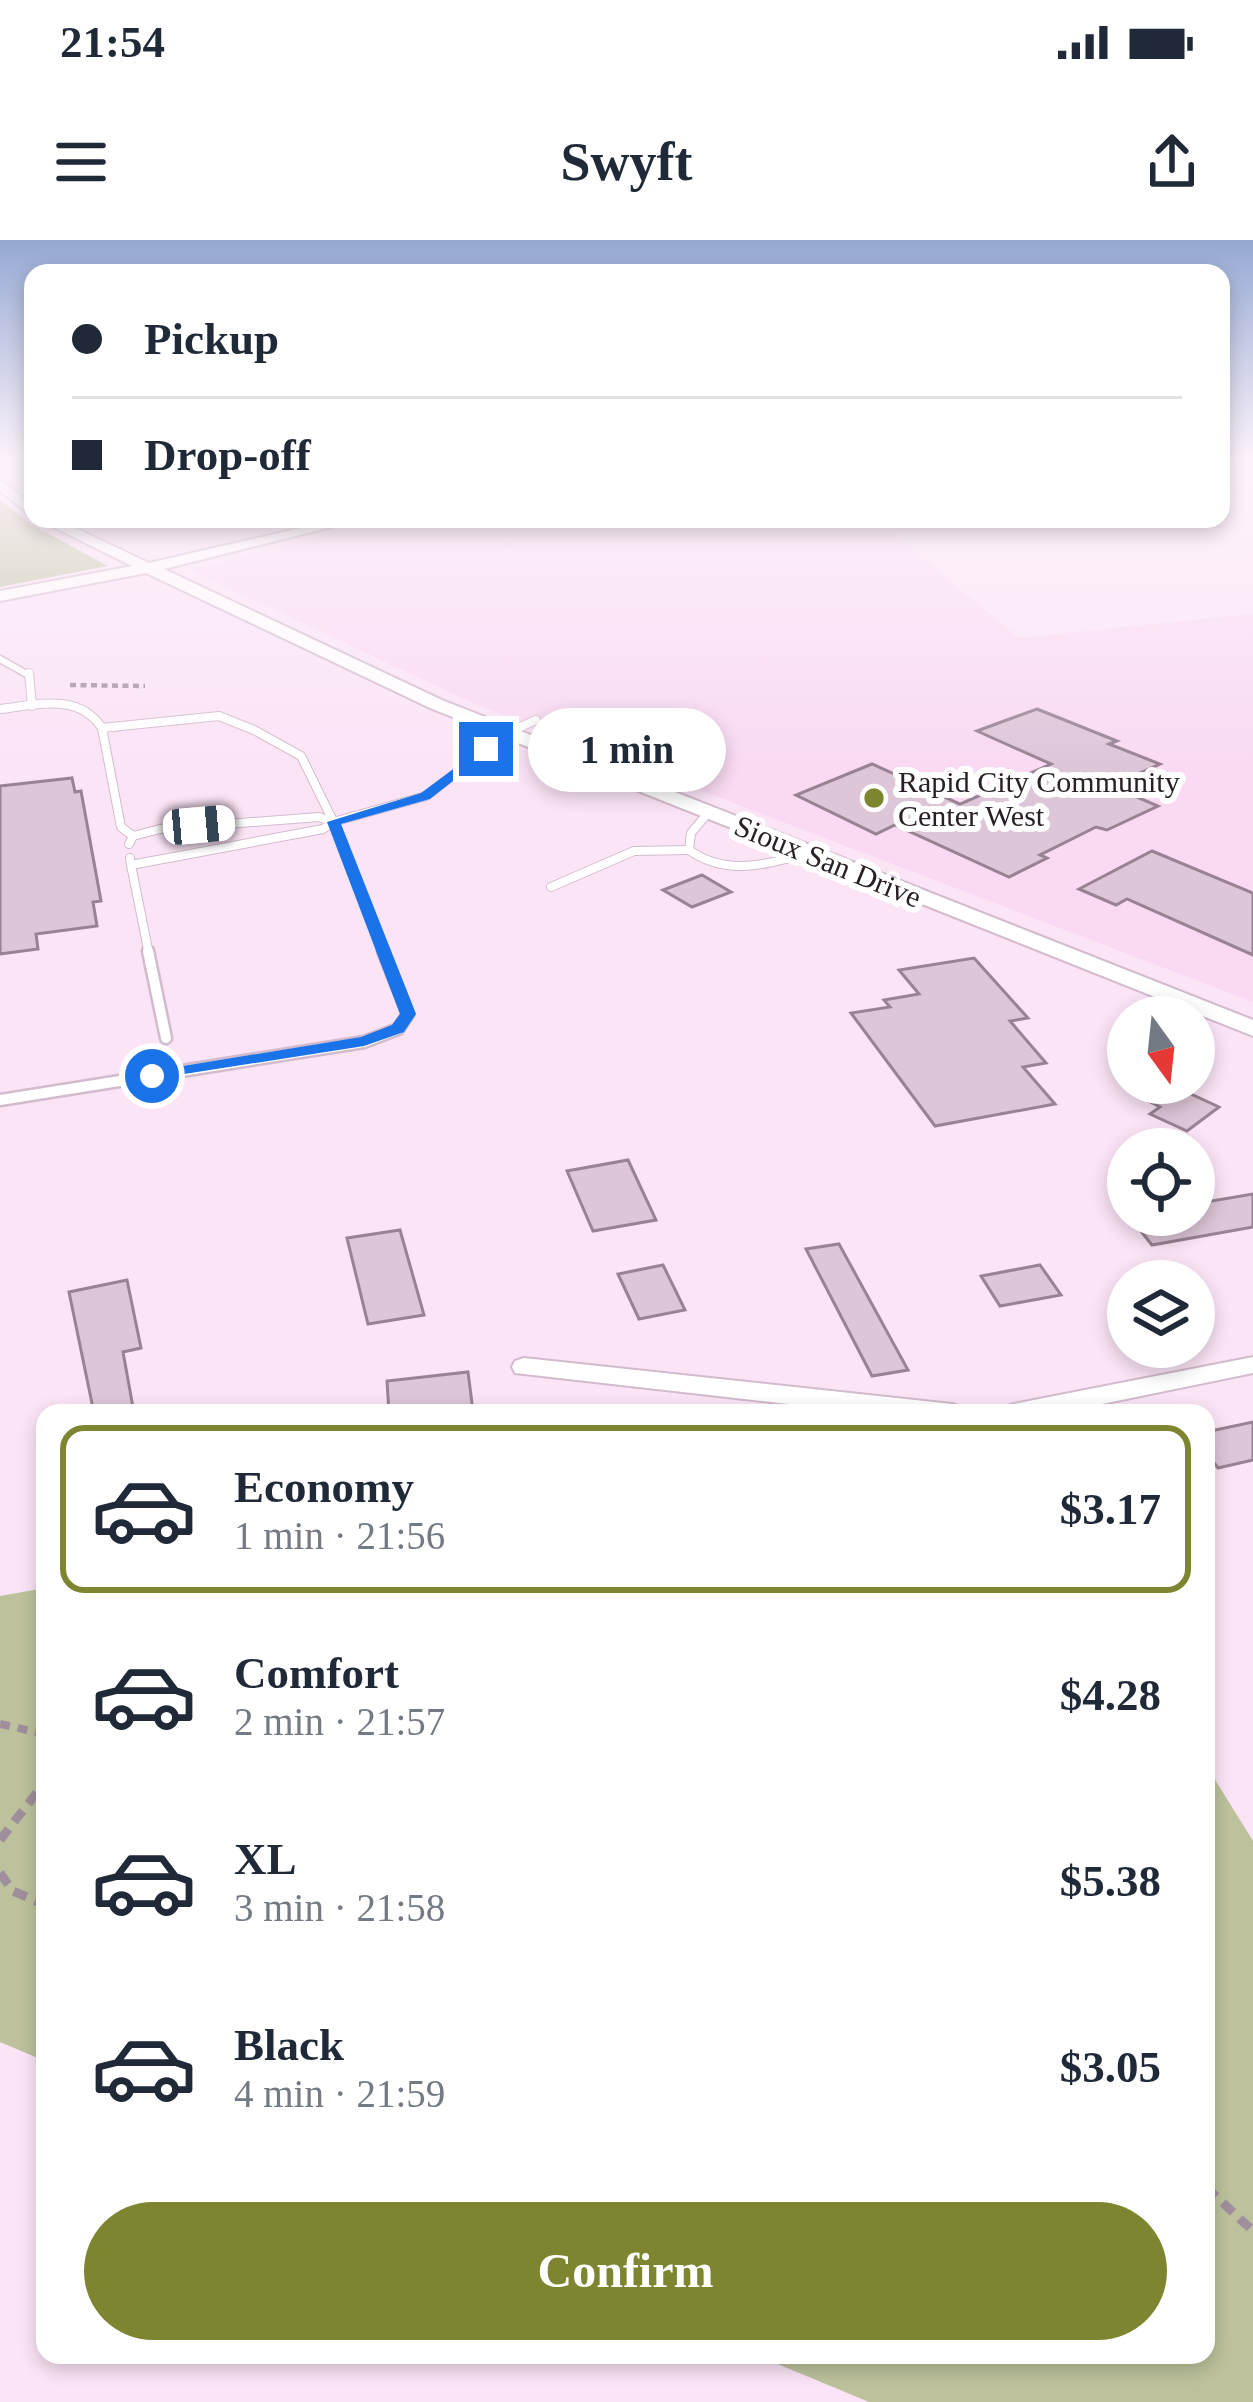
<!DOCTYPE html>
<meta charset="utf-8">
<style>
:root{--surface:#fff;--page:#f2f2f3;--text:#1f2937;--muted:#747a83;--line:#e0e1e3;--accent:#7e8530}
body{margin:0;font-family:Georgia,serif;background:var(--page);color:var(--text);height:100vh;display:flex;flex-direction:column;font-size:45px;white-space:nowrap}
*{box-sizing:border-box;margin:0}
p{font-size:39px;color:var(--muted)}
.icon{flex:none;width:66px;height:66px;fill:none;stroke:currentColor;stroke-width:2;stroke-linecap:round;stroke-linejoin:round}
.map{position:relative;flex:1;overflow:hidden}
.panel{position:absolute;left:36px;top:1164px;width:1179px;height:960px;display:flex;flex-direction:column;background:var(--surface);border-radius:24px;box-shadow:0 6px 18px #0003}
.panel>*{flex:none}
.top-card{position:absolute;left:24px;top:24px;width:1206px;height:264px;border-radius:24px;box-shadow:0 6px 18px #0003;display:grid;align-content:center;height:264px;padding:0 48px;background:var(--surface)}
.needle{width:78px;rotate:165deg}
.tools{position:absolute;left:1107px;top:756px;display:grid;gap:24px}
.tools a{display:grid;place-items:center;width:108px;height:108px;border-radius:50%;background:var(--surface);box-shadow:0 6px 18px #0003;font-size:60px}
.end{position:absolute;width:54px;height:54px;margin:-27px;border:15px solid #1a73e8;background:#fff;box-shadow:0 0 0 6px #fff}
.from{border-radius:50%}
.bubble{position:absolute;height:84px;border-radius:42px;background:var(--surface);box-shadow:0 6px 18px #0003;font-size:39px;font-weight:700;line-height:84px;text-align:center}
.car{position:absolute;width:36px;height:72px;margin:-36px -18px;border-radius:15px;box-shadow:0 0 9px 3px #0007;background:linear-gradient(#fff 24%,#345 0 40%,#fff 0 76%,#345 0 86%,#fff 0)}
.top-card b{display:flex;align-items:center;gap:42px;height:114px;font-size:45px}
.top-card b+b{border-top:3px solid var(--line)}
.top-card i{width:30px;height:30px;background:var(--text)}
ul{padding:21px 0 0;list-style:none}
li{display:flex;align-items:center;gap:36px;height:168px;margin:0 24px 18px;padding:0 24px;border:6px solid transparent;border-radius:24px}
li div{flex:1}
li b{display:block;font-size:45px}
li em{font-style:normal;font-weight:700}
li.on{border-color:var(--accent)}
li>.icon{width:108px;height:108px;stroke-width:1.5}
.primary-button{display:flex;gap:24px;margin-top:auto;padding:24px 48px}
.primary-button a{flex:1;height:138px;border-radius:72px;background:var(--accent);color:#fff;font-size:48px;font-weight:700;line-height:138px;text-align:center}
.status{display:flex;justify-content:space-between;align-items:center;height:84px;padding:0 60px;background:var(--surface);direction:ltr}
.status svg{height:33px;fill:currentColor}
header{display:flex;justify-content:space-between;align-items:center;height:156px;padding:0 48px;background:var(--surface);font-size:54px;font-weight:700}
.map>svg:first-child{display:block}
.built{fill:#f9daf2}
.green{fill:#bdc29c}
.building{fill:#ddc6d8;stroke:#988293;stroke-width:3}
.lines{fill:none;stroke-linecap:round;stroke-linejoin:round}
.service-far2-casing{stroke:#d2bbcd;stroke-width:9}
.service-far1-casing{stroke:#d2bbcd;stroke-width:10}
.service-casing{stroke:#d2bbcd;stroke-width:15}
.minor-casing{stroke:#d2bbcd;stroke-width:4}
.tertiary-casing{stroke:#d2bbcd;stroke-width:4}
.path-far2{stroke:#9f8f9c;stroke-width:4.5;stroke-dasharray:6 4.5;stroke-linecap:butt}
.path-far1{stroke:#9f8f9c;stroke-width:8;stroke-dasharray:10 8;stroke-linecap:butt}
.path{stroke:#9f8f9c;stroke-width:9;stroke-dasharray:14 9;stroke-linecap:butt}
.service-far2{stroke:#fff;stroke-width:6}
.service-far1{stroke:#fff;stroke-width:8}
.service{stroke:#fff;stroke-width:10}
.minor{fill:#fff;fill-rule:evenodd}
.tertiary{fill:#fff;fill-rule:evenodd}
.route{fill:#1a73e8}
.poi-dot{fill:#7e8530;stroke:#fff;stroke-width:4.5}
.labels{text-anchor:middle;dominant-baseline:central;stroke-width:12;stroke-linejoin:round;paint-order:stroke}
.far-poi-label{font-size:30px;fill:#282026;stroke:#fff;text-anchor:start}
.far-street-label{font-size:30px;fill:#282026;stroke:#fff}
</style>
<div class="status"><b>21:54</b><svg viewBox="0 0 49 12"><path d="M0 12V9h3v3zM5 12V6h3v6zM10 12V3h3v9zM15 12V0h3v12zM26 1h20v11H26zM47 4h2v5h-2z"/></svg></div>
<header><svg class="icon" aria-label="menu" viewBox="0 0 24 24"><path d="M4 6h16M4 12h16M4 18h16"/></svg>Swyft<svg class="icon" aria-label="share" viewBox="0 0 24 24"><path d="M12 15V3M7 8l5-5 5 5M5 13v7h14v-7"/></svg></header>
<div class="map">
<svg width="1253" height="2162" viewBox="0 0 1253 2162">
<rect width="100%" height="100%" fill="#fbe4f6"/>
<path class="built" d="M383 279H876L1019 398 1253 374V762L475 464 190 330Z"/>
<g class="green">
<path d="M0 260 32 285 108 326 0 347Z"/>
<path d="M45 1348V1821L0 1802V1356Z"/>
<path d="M1206 1525 1253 1601V2162H869L756 2115H1206Z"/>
</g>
<g class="building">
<path d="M1037 469 1117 501 1109 504 1160 524 1111 546 1158 566 1107 590 1096 587 1040 615 1047 618 1009 637 895 585 876 594 796 555 872 524 960 564 1051 524 977 491Z"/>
<path d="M72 538 75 552 81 551 101 661 93 662 97 686 36 694 38 709 0 714V546Z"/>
<path d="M1152 611 1253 653V715L1127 659 1116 665 1079 649Z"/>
<path d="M702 635 731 652 692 667 663 650Z"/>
<path d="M974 718 1028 778 1010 781 1046 823 1023 827 1055 864 935 886 851 773 890 767 884 760 919 754 899 730Z"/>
<path d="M1160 843H1167L1219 867 1187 891 1150 874 1160 867 1141 857Z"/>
<path d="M628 920 656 980 593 991 567 931Z"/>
<path d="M1253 954V987L1152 1005 1128 975H1194V964Z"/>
<path d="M400 990 424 1075 368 1084 347 998Z"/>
<path d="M839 1004 908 1130 872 1136 806 1009Z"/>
<path d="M663 1025 685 1070 639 1079 618 1034Z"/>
<path d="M1040 1025 1061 1055 1000 1066 981 1036Z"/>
<path d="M127 1040 141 1108 123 1112 134 1173H94L69 1052Z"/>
<path d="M468 1132 473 1171 389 1173 387 1141Z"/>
<path d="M1253 1182V1220L1218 1228 1206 1212V1192Z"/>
</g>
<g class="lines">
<defs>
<path id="service-far2" d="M0 419 30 436"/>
<g id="service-far1">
<path d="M29 433 32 466"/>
<path d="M0 469C37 465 78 452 102 488L219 476 254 490 301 516 333 581"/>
<path d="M102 488 121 587 133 596"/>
<path d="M708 573 691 593 689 610C727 637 767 624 809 613"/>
<path d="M129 604 133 596 160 589 319 577 333 582 323 589 131 625 130 618"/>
<path d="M131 625 149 714"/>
<path d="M551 647 634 611 689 610"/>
<path d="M385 714 333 582 426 556 507 493 536 480"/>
</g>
<g id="service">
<path d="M148 711 166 798"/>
<path d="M0 860 364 802 398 789 408 774 383 711"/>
</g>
<g id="minor">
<path d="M1253 1117V1133L1058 1173H1001L1005 1167 1014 1164Z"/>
<path d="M524 1118 952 1164 961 1167 965 1173H869L515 1133 512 1127 515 1121Z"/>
</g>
<g id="tertiary">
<path d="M0 240 33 265V277L0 251Z"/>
<path d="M37 279H56L149 323 339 279H364L164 329 442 460 1253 780V796L430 468 146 333 0 361V351L132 326Z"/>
</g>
</defs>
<use href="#service-far2" class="service-far2-casing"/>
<use href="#service-far1" class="service-far1-casing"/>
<use href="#service" class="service-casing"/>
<use href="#minor" class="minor-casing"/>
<use href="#tertiary" class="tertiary-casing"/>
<path class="path-far2" d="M70 445 145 446"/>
<g class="path-far1">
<path d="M0 1484 45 1494"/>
<path d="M39 1549 45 1543"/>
</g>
<g class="path">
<path d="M0 1600 42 1546"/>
<path d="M0 1633 13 1651 45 1665"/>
<path d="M1206 1947 1253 1991"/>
</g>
<use href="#service-far2" class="service-far2"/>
<use href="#service-far1" class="service-far1"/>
<use href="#service" class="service"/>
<use href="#minor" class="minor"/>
<use href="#tertiary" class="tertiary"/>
</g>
<linearGradient id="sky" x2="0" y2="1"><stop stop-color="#95a8d2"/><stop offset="0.42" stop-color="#fdf3fb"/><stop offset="1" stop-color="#fdf3fb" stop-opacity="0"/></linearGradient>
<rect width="1253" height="523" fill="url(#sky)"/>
<path class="route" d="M486 505 490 512 430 559 341 584 416 774 404 792 364 806 146 840 144 836 152 831 361 797 392 785 400 774 327 582 421 553Z"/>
<circle class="poi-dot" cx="874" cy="558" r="12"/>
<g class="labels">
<g class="far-poi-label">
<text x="898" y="541">Rapid City Community<tspan x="898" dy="34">Center West</tspan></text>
</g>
<g class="far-street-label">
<text transform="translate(828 621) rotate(22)">Sioux San Drive</text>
</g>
</g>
</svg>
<div class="tools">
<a><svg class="needle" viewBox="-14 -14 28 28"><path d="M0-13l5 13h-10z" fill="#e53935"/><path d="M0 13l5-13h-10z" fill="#747a83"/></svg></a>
<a><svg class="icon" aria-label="locate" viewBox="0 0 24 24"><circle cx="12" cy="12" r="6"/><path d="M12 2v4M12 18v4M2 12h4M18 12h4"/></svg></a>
<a><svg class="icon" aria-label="layers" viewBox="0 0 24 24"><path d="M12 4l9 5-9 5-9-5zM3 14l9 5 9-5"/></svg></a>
</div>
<i class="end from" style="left:152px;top:836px"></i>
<i class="end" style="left:486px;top:509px"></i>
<div class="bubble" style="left:528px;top:468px;width:198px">1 min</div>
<i class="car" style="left:199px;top:585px;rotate:85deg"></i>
<div class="top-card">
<b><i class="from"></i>Pickup</b>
<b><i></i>Drop-off</b>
</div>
<section class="panel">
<ul>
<li class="on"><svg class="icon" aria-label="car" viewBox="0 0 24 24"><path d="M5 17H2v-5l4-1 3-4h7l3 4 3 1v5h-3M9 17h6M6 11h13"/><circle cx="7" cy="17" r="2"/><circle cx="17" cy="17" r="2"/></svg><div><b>Economy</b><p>1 min · 21:56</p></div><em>$3.17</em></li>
<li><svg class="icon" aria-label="car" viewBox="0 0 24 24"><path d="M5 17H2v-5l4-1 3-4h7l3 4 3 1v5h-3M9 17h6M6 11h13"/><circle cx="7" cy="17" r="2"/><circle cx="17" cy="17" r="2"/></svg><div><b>Comfort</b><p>2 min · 21:57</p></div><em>$4.28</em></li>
<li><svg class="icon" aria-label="car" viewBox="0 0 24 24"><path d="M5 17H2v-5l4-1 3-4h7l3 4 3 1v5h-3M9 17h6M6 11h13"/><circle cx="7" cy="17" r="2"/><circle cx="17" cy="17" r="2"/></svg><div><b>XL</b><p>3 min · 21:58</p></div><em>$5.38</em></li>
<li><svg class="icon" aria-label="car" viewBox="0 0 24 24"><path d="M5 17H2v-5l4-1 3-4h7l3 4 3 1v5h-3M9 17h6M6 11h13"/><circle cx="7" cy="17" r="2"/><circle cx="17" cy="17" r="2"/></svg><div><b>Black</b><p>4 min · 21:59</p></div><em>$3.05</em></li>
</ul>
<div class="primary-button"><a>Confirm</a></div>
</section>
</div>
